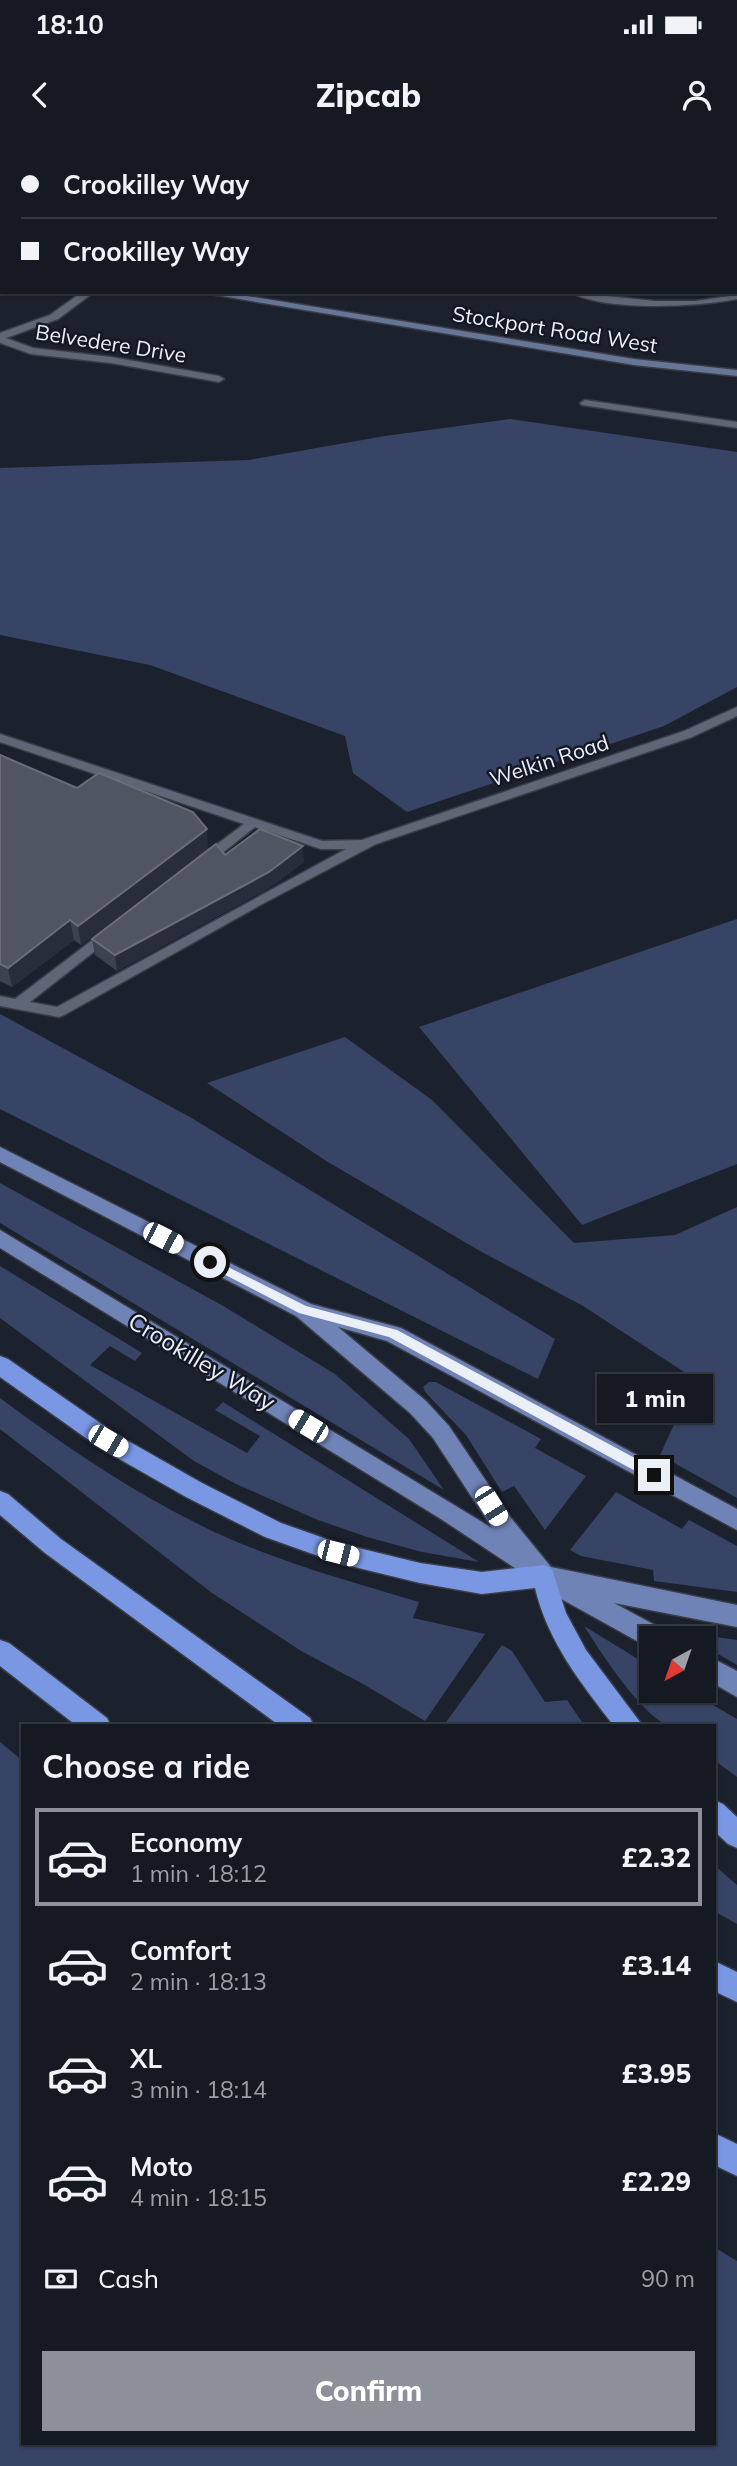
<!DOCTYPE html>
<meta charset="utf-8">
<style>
:root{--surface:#151922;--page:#22262f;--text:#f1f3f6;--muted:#9da0a5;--line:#343840;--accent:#8c9099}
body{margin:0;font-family:Mulish,sans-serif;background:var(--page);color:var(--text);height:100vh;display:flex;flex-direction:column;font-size:26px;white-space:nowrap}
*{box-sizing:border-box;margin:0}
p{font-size:23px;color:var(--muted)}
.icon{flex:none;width:38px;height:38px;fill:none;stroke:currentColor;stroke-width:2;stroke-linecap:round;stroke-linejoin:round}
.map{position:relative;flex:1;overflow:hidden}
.panel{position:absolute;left:21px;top:1584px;width:695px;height:721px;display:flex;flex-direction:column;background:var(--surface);border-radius:0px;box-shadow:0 2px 5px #0004,0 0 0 2px var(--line)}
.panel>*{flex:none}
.guide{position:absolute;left:0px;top:0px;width:738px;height:154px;box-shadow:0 2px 5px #0004,0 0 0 2px var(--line);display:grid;align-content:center;height:154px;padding:0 21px;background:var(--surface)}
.needle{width:46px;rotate:220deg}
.buttons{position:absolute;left:639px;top:1486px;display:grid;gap:14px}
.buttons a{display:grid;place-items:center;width:77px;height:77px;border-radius:0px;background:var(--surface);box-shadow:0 2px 5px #0004,0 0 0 2px var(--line);font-size:35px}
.end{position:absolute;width:32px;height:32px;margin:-16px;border:9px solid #ebeff8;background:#111;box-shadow:0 0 0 4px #111}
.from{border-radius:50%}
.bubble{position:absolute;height:49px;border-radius:0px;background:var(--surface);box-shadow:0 2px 5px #0004,0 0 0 2px var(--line);font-size:23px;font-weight:800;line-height:49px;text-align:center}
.car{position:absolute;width:21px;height:42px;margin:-21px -10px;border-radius:9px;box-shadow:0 0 5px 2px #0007;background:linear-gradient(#fff 24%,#345 0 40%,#fff 0 76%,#345 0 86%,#fff 0)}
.guide b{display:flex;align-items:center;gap:24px;height:66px;font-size:26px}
.guide b+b{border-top:2px solid var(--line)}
.guide i{width:18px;height:18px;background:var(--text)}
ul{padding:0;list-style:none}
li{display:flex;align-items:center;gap:21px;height:98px;margin:0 14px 10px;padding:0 7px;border:4px solid transparent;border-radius:0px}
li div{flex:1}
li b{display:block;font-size:26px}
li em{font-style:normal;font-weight:800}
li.current{border-color:var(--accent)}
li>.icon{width:63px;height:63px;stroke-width:1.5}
h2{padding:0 21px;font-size:32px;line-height:84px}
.pay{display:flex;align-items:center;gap:18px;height:77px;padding:0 21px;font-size:26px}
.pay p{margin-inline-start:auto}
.cta{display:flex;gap:14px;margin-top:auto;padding:14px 21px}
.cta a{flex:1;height:80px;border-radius:0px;background:var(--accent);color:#fff;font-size:28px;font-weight:800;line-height:80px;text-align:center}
.status{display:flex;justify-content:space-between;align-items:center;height:49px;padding:0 35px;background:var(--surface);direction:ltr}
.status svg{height:19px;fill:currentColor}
header{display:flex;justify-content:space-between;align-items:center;height:91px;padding:0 21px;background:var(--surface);font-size:32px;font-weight:800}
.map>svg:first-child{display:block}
.green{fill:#374466}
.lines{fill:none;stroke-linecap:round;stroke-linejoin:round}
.lane-casing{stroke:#393d48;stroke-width:3}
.street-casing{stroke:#393d48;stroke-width:3}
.secondary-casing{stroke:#393d48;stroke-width:3}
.primary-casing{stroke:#393d48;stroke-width:3}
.highway-casing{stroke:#393d48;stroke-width:3}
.lane{fill:#5f6675;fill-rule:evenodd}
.street{fill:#5f6675;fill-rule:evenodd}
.secondary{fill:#677596;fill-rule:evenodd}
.primary{fill:#6f83b7;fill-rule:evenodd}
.highway{fill:#7a97e3;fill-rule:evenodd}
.wall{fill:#3d4250}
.shaded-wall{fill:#282d3b}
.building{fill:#505562;stroke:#686d79;stroke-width:2}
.route{fill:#ebeff8}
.labels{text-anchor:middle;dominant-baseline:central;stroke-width:5;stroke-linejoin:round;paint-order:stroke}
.far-street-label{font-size:21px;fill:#ebeff8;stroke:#131824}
.street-label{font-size:24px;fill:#ebeff8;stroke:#131824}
</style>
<div class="status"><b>18:10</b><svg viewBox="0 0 49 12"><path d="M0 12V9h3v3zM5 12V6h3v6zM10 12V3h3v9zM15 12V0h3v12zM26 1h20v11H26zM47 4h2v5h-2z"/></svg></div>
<header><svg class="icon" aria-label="back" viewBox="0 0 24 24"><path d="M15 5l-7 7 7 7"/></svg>Zipcab<svg class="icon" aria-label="person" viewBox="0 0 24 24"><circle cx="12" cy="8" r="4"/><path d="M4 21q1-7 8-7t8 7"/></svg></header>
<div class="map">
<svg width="737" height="2326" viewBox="0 0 737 2326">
<rect width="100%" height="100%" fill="#1c212e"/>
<g class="green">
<path d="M510 279 737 312V547L664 586 407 672 353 633 345 596 150 525 0 495V328L249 320 385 296Z"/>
<path d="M737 779V1024L582 1085 419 887Z"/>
<path d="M0 874 190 977 555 1199 538 1239 0 969Z"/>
<path d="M345 897 432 960 574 1103 675 1095 737 1067V1358L660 1315 695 1239 583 1166 480 1111 328 1022 207 943Z"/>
<path d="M0 1043 225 1167 335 1234 409 1299 444 1350 0 1083Z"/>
<path d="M0 1126 142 1213 135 1221 110 1206 90 1225 247 1313 260 1296 215 1270 223 1262 479 1422 422 1412 367 1397 318 1380 236 1344 194 1321 0 1178Z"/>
<path d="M429 1242H436L541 1299 535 1308 586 1336 545 1390 514 1346 502 1352 466 1295 426 1253 423 1247Z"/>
<path d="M0 1258C63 1305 128 1349 198 1384 268 1419 345 1440 419 1462L413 1478 485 1494 425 1581 363 1544 303 1512 212 1453 0 1289Z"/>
<path d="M616 1352 682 1389 689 1380 737 1406V1452L654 1441 653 1430 581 1416 570 1410Z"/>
<path d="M584 1486 651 1527V1550L689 1551 737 1579V1637L714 1620V1586C701 1586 682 1589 670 1586 642 1577 600 1511 584 1486Z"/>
<path d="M680 1492 737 1500V1525L704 1506V1498H690Z"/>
<path d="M502 1505 512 1511 545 1562 567 1560 584 1585H444Z"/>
<path d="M0 1602 23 1621V2303H714V2107L737 2121V2326H0Z"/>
<path d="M714 1725 737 1745V1784L714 1771Z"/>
</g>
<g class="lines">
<defs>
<g id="lane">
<path d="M261 0H269L270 2H262Z"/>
<path d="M626 0H634L636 2H627Z"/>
<path d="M569 152 655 161H695L737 155V159C694 167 608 172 569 152Z"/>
<path d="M585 260 737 282V288L582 265 580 263Z"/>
<path d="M737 567V576L692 597 376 704 264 763 64 875 59 877 0 866V856L15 859 107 789H117L119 792 30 862 57 867 346 709H321L255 687 206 726H196V720L244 684 0 602V594L322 701 362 700 684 591Z"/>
</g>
<g id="street">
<path d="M43 0H51L52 2H44Z"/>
<rect x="0" y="57" width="2" height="6"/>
<path d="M82 152H94L58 179 6 198 33 208 111 217 219 236 224 239 219 242 111 223 31 214 0 203V193L50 175Z"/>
</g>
<g id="secondary">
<rect x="0" y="121" width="2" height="6"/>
<path d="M198 152H223L634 219 737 230V236L634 225Z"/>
</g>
<g id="primary">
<path d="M0 1007 311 1164 401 1188 737 1369V1390L387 1201 338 1187 426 1261 449 1286 511 1378 551 1427 737 1465V1487L614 1463 664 1490 667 1498H651V1508L646 1506 556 1456 553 1449C535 1444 533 1436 518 1430L441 1379 0 1108V1090L492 1388 433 1298 410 1273 296 1176 0 1022Z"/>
<path d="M704 1514 737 1531V1557L704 1538Z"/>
</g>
<g id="highway">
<path d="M0 1216 8 1219 116 1294 202 1343 281 1383 338 1403 420 1423 482 1432 544 1425 552 1429 566 1473 586 1510 643 1586H614C580 1542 548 1502 535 1448L482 1454 420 1443 338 1423 265 1397 186 1357 100 1308 0 1237Z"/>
<path d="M0 1351 8 1354 61 1399 310 1578 314 1586H280L45 1413 0 1375Z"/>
<path d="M0 1500 9 1503 107 1578 111 1586H77L0 1526Z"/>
<path d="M714 1660 723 1664 737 1677V1708L728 1704 714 1691Z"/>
<path d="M714 1821 737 1832V1862L714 1851Z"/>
<path d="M714 1993 737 2004V2036L714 2025Z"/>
</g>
</defs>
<use href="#lane" class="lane-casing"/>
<use href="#street" class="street-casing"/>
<use href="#secondary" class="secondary-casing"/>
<use href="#primary" class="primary-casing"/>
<use href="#highway" class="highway-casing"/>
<use href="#lane" class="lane"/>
<use href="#street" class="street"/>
<use href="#secondary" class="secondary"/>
<use href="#primary" class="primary"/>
<use href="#highway" class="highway"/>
</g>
<g class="wall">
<path d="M0 615 208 708 81 805 74 800 12 847 0 841Z"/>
<path d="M225 715 304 722 269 748 117 831 95 815 92 799Z"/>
</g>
<g class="shaded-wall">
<path d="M207 689 208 708 81 805 78 786Z"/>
<path d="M303 706 304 722 269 748 117 831 115 815Z"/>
<path d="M70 780 74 800 12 847 8 828Z"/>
</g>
<g class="building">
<path d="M0 615 77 648 99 633 193 672 207 689 78 786 70 780 8 828 0 824Z"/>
<path d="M260 689 303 706 269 732 115 815 92 799 216 704 225 715Z"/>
</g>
<path class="route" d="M210 1118 306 1166 397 1190 659 1331 660 1335 654 1340 650 1339 389 1197 299 1173 206 1125 204 1122Z"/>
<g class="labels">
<g class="far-street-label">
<text transform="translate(555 189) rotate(9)">Stockport Road West</text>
<text transform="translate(111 203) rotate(9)">Belvedere Drive</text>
<text transform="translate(549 620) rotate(-18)">Welkin Road</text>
</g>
<g class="street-label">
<text transform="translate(202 1221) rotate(31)">Crookilley Way</text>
</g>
</g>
</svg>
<div class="buttons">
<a><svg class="needle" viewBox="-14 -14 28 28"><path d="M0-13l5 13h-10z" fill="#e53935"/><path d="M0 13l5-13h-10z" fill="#9da0a5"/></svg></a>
</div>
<i class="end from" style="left:210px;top:1122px"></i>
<i class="end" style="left:654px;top:1335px"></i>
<div class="bubble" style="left:597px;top:1234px;width:116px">1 min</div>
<i class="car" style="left:163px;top:1098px;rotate:117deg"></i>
<i class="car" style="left:308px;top:1286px;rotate:301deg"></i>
<i class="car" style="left:108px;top:1301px;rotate:120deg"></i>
<i class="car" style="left:491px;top:1366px;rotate:148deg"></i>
<i class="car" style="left:338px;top:1413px;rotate:104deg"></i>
<div class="guide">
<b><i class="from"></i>Crookilley Way</b>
<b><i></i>Crookilley Way</b>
</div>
<section class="panel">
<h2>Choose a ride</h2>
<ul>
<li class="current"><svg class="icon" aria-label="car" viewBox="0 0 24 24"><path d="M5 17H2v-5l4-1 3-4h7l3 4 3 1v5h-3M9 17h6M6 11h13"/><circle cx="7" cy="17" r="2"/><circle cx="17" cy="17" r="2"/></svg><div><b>Economy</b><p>1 min · 18:12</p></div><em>£2.32</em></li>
<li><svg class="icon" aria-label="car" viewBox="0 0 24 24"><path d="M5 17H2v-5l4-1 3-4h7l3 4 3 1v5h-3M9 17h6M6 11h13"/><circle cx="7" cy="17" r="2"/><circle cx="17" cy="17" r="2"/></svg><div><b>Comfort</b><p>2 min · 18:13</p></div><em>£3.14</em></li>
<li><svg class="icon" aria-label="car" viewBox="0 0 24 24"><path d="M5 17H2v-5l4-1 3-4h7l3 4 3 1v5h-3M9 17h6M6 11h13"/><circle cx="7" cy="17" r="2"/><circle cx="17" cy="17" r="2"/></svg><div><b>XL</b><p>3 min · 18:14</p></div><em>£3.95</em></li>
<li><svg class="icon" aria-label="car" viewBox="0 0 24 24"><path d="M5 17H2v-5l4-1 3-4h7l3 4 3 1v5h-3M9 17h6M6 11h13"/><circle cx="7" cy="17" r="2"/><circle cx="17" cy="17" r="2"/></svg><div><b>Moto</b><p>4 min · 18:15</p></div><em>£2.29</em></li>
</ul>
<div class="pay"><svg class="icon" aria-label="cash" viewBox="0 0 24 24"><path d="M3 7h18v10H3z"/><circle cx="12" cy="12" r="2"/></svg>Cash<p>90 m</p></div>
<div class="cta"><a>Confirm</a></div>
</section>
</div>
